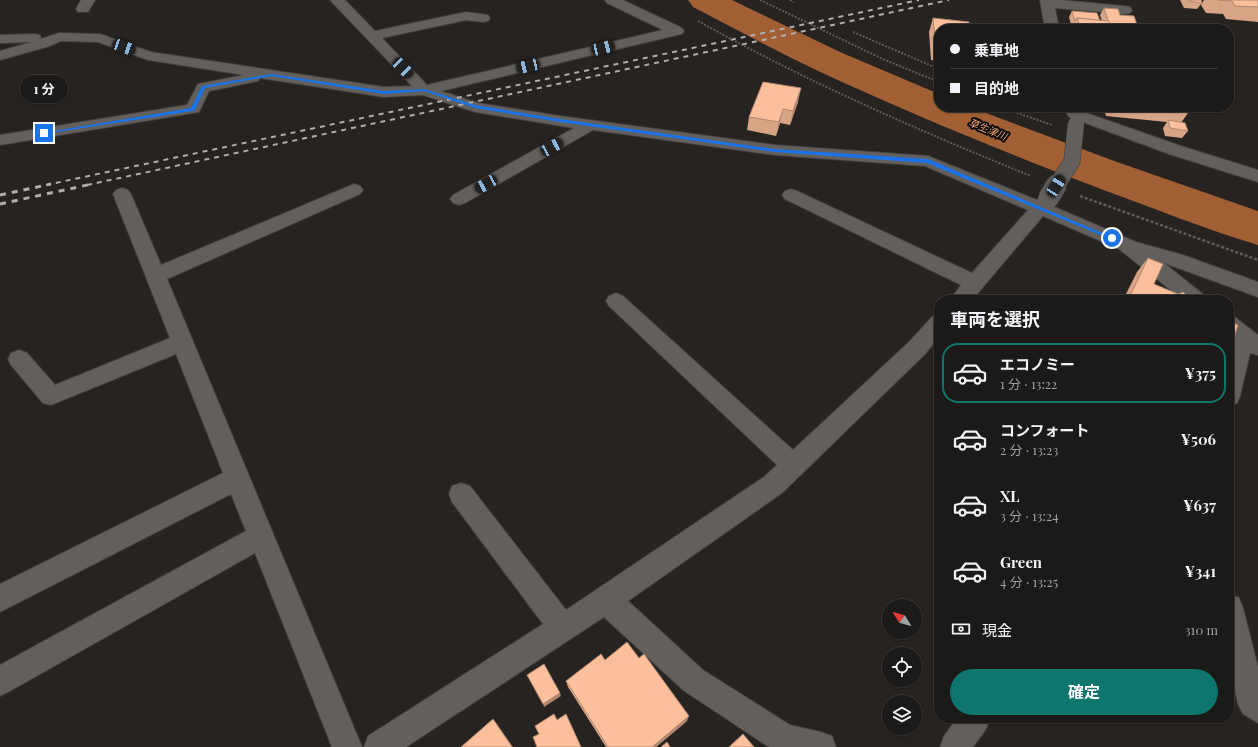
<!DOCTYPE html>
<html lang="ja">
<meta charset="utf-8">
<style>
:root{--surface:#1c1a19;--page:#292726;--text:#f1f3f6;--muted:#a0a1a2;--line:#3a3838;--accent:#0f766e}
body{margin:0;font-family:"Playfair Display","Noto Sans JP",serif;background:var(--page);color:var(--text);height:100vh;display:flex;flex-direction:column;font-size:15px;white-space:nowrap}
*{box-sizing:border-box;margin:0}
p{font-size:13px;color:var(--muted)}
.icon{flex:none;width:22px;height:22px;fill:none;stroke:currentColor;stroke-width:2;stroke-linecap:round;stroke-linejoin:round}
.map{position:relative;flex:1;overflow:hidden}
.drawer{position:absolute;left:934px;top:295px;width:300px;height:428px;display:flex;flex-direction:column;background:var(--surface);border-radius:16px;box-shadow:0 1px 3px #0004,0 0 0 1px var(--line)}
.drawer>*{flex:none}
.banner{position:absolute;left:934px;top:24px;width:300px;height:88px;border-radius:16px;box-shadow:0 1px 3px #0004,0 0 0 1px var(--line);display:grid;align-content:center;height:88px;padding:0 16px;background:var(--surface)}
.needle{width:26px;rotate:307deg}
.buttons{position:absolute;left:882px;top:599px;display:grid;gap:8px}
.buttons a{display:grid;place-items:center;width:40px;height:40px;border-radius:50%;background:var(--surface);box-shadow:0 1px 3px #0004,0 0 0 1px var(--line);font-size:20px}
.end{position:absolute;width:18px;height:18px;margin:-9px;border:5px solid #1a73e8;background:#fff;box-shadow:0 0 0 2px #fff}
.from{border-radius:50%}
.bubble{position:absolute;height:28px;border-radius:14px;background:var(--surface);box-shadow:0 1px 3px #0004,0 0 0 1px var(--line);font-size:13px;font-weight:700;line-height:28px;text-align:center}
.car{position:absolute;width:12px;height:24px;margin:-12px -6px;border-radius:5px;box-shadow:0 0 3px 1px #0007;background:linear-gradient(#222 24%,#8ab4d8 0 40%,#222 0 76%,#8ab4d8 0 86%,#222 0)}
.banner b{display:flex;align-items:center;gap:14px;height:38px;font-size:15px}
.banner b+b{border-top:1px solid var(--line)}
.banner i{width:10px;height:10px;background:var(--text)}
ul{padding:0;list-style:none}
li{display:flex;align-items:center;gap:12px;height:60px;margin:0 8px 6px;padding:0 8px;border:2px solid transparent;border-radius:16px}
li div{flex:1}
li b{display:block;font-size:15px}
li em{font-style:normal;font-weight:700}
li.active{border-color:var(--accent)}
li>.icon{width:36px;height:36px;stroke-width:1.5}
h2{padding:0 16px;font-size:18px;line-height:48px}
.pay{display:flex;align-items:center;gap:10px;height:44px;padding:0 16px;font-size:15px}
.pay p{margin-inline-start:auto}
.primary-button{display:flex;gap:8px;margin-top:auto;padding:8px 16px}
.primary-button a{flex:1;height:46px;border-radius:24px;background:var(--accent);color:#fff;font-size:16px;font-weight:700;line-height:46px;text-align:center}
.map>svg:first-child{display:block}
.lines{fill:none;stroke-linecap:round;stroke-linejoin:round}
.river{fill:#a25f34;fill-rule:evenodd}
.minor-casing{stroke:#413e3c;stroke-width:2}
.path-far1{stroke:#5f5c5b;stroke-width:2;stroke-dasharray:2 1.5;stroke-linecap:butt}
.path{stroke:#5f5c5b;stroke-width:2.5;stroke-dasharray:3 2;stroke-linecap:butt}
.minor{fill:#635f5c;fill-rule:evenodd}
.rail-far1{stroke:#b0aead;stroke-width:2;stroke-dasharray:5 5;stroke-linecap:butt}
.rail{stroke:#b0aead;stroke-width:3;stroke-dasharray:6 6;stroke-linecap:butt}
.minor-bridge-far1-casing{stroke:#413e3c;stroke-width:17;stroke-linecap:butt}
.minor-bridge-casing{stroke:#413e3c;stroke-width:22;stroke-linecap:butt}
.minor-bridge-far1{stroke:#635f5c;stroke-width:16}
.minor-bridge{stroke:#635f5c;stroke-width:20}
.wall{fill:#d8a486}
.shaded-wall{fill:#b0866d}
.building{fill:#fbbf9c;stroke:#b0866d}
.route{fill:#1a73e8}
.labels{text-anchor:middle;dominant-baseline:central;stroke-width:4;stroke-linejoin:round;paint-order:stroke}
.far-water-label{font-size:10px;font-style:italic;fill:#f6aa7d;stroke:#0e0c0c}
</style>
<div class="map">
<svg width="1258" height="747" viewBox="0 0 1258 747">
<rect width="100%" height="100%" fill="#262321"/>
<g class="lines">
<path class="river" d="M688 0H732L840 52 939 94V107H970L1117 162 1258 211V245C1205 229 1153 208 1101 189 1004 152 908 113 814 69 773 49 733 28 693 7Z"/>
<defs>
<g id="minor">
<path d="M81 0H95L88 12H78L76 9Z"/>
<path d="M330 0H345L375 31 466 12 488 15 490 18 488 21 483 22 466 20 382 38 427 85 663 30 607 3 605 0H623L682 28 684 31 682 34 677 35 441 91 478 103 560 116 775 145 928 156 1037 200C1043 194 1046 193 1054 195L1057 199 1052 206 1136 242 1183 255 1258 282V297L1164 263 1204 295 1207 300H1183L1119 249 1043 216 972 300H950L961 285 785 199 782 195 785 191 791 189 797 191 972 273 1028 210 925 166 775 155 593 130 465 203 459 205 453 203 450 199 453 195 574 128 475 112 423 95 384 97 260 78 258 81 209 91 199 112 0 145V135L187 105 198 84 244 75 148 60 98 42 61 41 47 47 0 60V51L32 42 0 43V35L35 34 40 35 41 39 59 33 100 34 151 52 384 87 412 86Z"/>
<path d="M1040 0H1060L1125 6 1130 7 1132 10 1130 13 1125 14 1055 8 1059 29H1045Z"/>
<path d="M1075 109 1181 146 1258 170V182L1169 154 1069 117 1067 114 1069 111Z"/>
<path d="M354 184 360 186 363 190 360 194 167 279 362 747H332L255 553 10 691 0 696V665L246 531 231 494 0 612V584L223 473 176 354 51 405 43 403 11 365 8 359 11 353 19 350 27 353 55 385 170 338 113 194 116 190 122 188 128 190 131 194 161 265Z"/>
<path d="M616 293 623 296 793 450 909 342 932 317 939 315V337L925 354 782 493 628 601 703 670 790 725 821 732 832 736 836 747H769L683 690 604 617 406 747H364L368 736 543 624 452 502 449 494 452 486 461 483 470 486 566 610 764 477 777 465 609 306 606 301 609 296Z"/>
<path d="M1229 316 1236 318 1258 335V355L1250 353 1240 396 1237 403 1229 405V352L1233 338 1229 336Z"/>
<path d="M1229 594 1239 598 1243 608 1258 667V723L1243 714 1238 704 1229 665Z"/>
<path d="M957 718H990L986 729 973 747H940L944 736Z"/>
</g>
</defs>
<use href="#minor" class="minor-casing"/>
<g class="path-far1">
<path d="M760 0 885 60 939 82"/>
<path d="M790 0 794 2"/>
<path d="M698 21C806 81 917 130 1031 176"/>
<path d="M853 32 939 69"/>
<path d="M1000 107 1052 125"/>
</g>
<path class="path" d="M1080 196 1258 260"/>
<use href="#minor" class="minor"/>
<g class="rail-far1">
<path d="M46 185 919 0"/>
<path d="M87 185 949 0"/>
</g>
<g class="rail">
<path d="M0 195 51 184"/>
<path d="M0 204 92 184"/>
</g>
<defs>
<path id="minor-bridge-far1" d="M1057 185 1072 161 1076 124"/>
<path id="minor-bridge" d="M1048 199 1057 184"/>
</defs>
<use href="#minor-bridge-far1" class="minor-bridge-far1-casing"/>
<use href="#minor-bridge" class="minor-bridge-casing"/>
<use href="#minor-bridge-far1" class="minor-bridge-far1"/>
<use href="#minor-bridge" class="minor-bridge"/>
</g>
<g class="wall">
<path d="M1180 0H1201L1202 3 1197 9 1184 8Z"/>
<path d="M1204 0H1258V22L1226 19 1223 14 1206 13 1201 5Z"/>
<path d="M1104 8 1120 15 1138 28V29H1071L1072 28 1069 17 1072 11 1100 21H1102L1100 15Z"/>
<path d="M933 18 939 29V61L931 60 929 32Z"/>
<path d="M798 102 790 125 780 123 776 136 747 130 749 117Z"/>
<path d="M1103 107H1189L1190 110 1181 123 1188 131 1182 138 1165 136 1163 128 1167 122 1106 116Z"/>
<path d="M1148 258 1154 284 1179 294 1189 297 1187 300H1123L1137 272Z"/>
<path d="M639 658 687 721 656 747H606L568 687 566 681 605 660Z"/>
</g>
<g class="shaded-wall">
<path d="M801 88 798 102 790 125 793 111Z"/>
<path d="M783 109 780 123 776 136 779 122Z"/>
<path d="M560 693 561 696 544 707 543 704Z"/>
<path d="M689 716 687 721 656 747H652Z"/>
<path d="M493 719 497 724 513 747H512Z"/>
</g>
<g class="building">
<path d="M1188 0H1201L1202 3 1188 1Z"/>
<path d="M1218 0H1258V7L1235 6 1232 1Z"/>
<path d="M1104 8 1118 9 1120 15 1134 16 1138 28 1110 26Z"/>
<path d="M1072 11 1097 13 1100 21 1077 18 1075 21Z"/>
<path d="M933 18 969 22 970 29H939V47H936Z"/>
<path d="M1077 18 1109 21 1112 29H1076L1075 26 1080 27Z"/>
<path d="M763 82 801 88 793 111 783 109 779 122 749 117Z"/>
<path d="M1163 107H1189L1190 110Z"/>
<path d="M1168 120 1185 123 1188 131 1170 128Z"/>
<path d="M1148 258 1163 264 1154 284 1187 298V300H1139L1130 296Z"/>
<path d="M1183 292 1189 297 1187 298 1179 294Z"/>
<path d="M1229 321 1238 325 1229 353Z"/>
<path d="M627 642 639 658 644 654 689 716 652 747H608L566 681 601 654 605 660Z"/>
<path d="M544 664 560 693 543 704 527 675Z"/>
<path d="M554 714 557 720 566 714 581 747H537L533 737 539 734 535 726Z"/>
<path d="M493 719 512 747H461Z"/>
<path d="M743 734 754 747H729Z"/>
<path d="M667 742 670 747H661Z"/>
</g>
<path class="route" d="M272 74 384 91 424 89 475 105 560 119 775 149 928 159 1114 238 1110 239 927 163 775 152 560 122 475 108 424 91 384 94 272 76 205 88 195 110 193 111 44 134 42 133 191 108 202 86Z"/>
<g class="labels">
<g class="far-water-label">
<text transform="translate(988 129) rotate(22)">草生津川</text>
</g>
</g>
</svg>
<div class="buttons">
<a><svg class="needle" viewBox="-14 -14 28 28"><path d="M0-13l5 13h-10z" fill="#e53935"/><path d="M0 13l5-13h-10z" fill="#a0a1a2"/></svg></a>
<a><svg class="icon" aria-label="locate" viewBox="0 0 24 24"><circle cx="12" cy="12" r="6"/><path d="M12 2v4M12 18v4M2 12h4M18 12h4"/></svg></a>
<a><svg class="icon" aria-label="layers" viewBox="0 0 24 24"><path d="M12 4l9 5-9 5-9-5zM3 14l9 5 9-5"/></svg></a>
</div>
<i class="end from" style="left:1112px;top:238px"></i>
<i class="end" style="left:44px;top:133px"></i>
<div class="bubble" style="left:20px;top:75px;width:48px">1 分</div>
<i class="car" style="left:124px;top:47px;rotate:110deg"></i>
<i class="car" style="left:603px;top:48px;rotate:77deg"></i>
<i class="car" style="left:528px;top:66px;rotate:257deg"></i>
<i class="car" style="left:403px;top:68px;rotate:136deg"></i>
<i class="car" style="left:552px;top:147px;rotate:61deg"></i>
<i class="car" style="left:486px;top:184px;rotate:241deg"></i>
<i class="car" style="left:1056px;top:186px;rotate:33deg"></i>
<div class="banner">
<b><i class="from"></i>乗車地</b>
<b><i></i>目的地</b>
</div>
<section class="drawer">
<h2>車両を選択</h2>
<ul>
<li class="active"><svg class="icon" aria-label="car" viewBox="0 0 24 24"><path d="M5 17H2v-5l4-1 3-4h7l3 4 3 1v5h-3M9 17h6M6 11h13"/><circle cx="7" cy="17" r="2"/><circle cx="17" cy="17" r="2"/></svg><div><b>エコノミー</b><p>1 分 · 13:22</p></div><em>¥375</em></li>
<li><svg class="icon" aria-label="car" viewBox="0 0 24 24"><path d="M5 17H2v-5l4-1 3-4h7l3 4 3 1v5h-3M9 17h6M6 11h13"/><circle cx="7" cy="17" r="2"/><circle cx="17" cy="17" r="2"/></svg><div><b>コンフォート</b><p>2 分 · 13:23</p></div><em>¥506</em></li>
<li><svg class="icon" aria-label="car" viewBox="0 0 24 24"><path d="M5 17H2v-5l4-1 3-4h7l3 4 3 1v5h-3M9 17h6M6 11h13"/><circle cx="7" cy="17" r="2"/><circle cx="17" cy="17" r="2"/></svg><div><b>XL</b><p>3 分 · 13:24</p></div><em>¥637</em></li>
<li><svg class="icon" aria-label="car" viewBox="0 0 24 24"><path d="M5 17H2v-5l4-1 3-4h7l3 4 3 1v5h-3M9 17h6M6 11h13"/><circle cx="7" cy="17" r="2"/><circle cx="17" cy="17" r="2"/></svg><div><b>Green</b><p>4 分 · 13:25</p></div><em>¥341</em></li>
</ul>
<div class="pay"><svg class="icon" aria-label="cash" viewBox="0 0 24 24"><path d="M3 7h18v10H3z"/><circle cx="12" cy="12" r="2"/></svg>現金<p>310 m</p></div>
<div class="primary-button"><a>確定</a></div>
</section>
</div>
